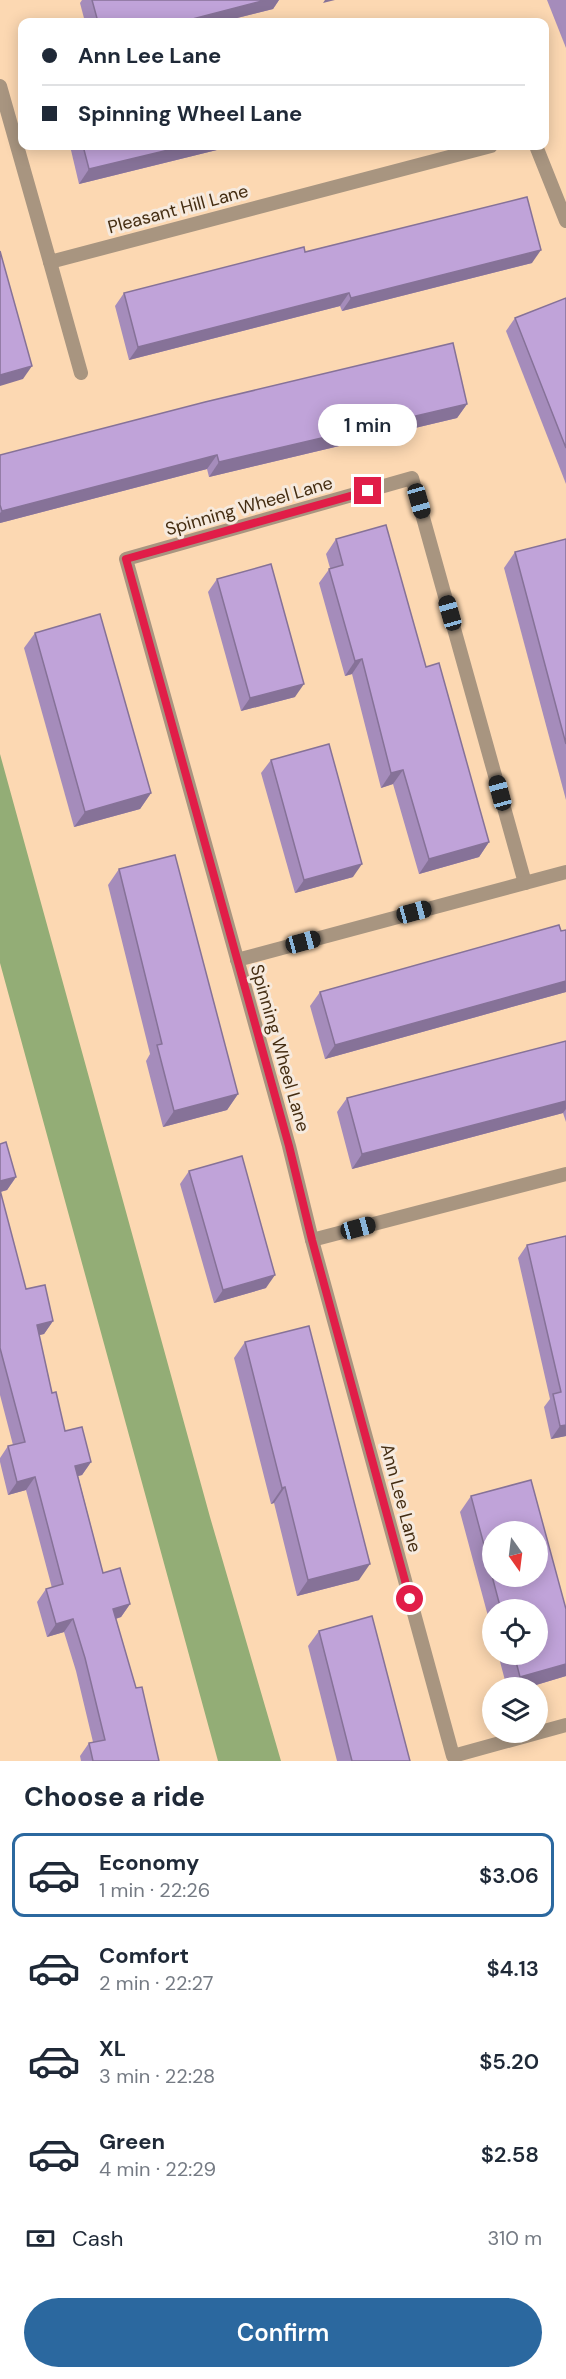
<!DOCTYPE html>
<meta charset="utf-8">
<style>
:root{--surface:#fff;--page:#f6f6f7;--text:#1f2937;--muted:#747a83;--line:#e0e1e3;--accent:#2b689f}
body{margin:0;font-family:"DM Sans",sans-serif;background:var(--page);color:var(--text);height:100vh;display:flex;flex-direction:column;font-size:22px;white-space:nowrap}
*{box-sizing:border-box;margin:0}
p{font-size:20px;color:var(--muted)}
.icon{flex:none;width:33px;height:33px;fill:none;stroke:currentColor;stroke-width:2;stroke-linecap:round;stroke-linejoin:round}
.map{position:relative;height:1761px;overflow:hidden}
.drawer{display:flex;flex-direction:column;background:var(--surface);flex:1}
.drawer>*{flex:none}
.top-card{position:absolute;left:18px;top:18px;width:531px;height:132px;border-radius:12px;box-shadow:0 3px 15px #0003;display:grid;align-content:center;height:132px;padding:0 24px;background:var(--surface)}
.needle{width:39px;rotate:166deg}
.fabs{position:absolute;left:482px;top:1521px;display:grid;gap:12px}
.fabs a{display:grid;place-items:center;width:66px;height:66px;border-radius:50%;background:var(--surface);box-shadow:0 3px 15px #0003;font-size:30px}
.end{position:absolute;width:27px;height:27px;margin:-14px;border:8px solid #e11d48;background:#fff;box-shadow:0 0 0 3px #fff}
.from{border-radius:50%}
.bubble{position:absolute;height:42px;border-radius:21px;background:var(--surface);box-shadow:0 3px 15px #0003;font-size:20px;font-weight:600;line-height:42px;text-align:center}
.car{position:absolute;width:18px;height:36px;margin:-18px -9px;border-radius:8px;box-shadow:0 0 4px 2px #0007;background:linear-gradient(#222 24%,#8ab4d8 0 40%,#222 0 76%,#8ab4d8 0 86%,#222 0)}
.top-card b{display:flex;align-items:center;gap:21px;height:57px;font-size:22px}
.top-card b+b{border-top:2px solid var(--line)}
.top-card i{width:15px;height:15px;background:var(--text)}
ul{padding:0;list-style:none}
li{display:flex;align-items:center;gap:18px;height:84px;margin:0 12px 9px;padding:0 12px;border:3px solid transparent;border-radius:12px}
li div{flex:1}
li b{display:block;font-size:22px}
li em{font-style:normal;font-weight:600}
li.current{border-color:var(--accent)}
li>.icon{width:54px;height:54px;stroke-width:1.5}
h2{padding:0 24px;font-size:27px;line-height:72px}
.pay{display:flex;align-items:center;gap:15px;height:66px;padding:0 24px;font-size:22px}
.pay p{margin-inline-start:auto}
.button{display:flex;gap:12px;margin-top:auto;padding:12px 24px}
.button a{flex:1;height:69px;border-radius:36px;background:var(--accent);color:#fff;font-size:24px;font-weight:600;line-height:69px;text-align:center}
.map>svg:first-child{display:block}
.water{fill:#93ad76}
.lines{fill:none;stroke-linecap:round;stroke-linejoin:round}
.service{stroke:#a89580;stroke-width:14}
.wall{fill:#a58cbb;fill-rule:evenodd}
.shaded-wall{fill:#867298}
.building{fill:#c0a3d9;stroke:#867298;stroke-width:1.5}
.route{stroke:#e11d48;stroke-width:8}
.labels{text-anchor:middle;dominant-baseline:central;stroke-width:6;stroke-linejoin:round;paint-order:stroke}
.street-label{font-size:18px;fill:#442d12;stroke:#f6eade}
</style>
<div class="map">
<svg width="566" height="1761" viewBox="0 0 566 1761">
<rect width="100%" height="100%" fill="#fcd8b2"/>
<path class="water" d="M0 754 210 1517 281 1761H218L0 963Z"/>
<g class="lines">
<g class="service">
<path d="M0 86 50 262 491 146"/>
<path d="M536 146 566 221"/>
<path d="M50 262 81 373"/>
<path d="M525 883 412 478 126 559 289 1146 312 1240 453 1756 566 1725"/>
<path d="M237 960 566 872"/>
<path d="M312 1240 566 1174"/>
</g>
</g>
<g class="wall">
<path d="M82 0H279L273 9 221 22H85L80 3Z"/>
<path d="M547 0H566V48Z"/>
<path d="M70 146H233L79 184Z"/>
<path d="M305 252 532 263 342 311 340 306 129 360 115 306 124 293Z"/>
<path d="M566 298V484L506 331 515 318Z"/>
<path d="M467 404 457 418 209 477 207 469 0 523V455Z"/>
<path d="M336 539 426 667 489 842 479 857 419 874 393 784 381 788 352 674 345 676 319 583 330 568 326 554Z"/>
<path d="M566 539V800L504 568 515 552Z"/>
<path d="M217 579 295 697 241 711 208 592Z"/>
<path d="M35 633 151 793 140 809 74 827 24 648Z"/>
<path d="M271 760 353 877 295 893 261 773Z"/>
<path d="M119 869 238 1094 227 1110 163 1127 146 1061 150 1054 108 885Z"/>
<path d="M566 930V992L325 1059 310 1006 320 992Z"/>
<path d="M566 1041V1122L563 1113 352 1169 337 1112 347 1098Z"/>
<path d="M0 1144 16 1177 7 1190 0 1192 26 1289 53 1321 44 1334 39 1335 52 1393 65 1431 91 1462 82 1475 78 1476 103 1573 130 1604 121 1617 116 1619 136 1688 159 1761H81L80 1756 89 1743 93 1742 76 1671 64 1632 47 1637 37 1602 46 1589 52 1588 26 1490 8 1495 0 1462V1458L8 1446 13 1445 0 1395Z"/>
<path d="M189 1171 266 1288 214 1303 180 1184Z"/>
<path d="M566 1236V1436L551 1439 544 1407 550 1399 518 1258 527 1245Z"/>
<path d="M245 1342 359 1580 297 1596 274 1503 271 1504 234 1358Z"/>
<path d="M531 1480 566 1609V1676L526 1688H507L498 1654H537V1610H492V1631L460 1512 471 1496ZM492 1532H537V1576H492Z"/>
<path d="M319 1631 410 1761H337L308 1646Z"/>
</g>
<g class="shaded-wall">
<path d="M266 0H279L273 9 221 22H181Z"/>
<path d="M325 0H335L323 3Z"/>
<path d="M185 146H233L79 184 89 169Z"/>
<path d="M541 250 532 263 342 311 351 298Z"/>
<path d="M349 293 340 306 129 360 138 347Z"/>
<path d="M32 366 23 379 0 386V375Z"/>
<path d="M467 404 457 418 209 477 219 462Z"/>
<path d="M217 455 207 469 0 523V513L2 511Z"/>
<path d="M362 659 352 674 345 676 355 661Z"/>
<path d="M304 684 295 697 241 711 250 698Z"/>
<path d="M403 770 393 784 381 788 391 773Z"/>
<path d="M151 793 140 809 74 827 85 812Z"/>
<path d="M489 842 479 857 419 874 429 859Z"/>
<path d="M362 864 353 877 295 893 304 880Z"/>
<path d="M566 981V992L325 1059 335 1045Z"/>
<path d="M238 1094 227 1110 163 1127 174 1111Z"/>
<path d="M566 1101V1109L563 1113 352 1169 362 1154Z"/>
<path d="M16 1177 7 1190 0 1192V1181Z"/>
<path d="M275 1275 266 1288 214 1303 223 1290Z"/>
<path d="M53 1321 44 1334 27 1338 37 1325Z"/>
<path d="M566 1425V1436L551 1439 560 1426Z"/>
<path d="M91 1462 82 1475 66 1479 75 1466Z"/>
<path d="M35 1477 26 1490 8 1495 17 1482Z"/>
<path d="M285 1487 274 1503 271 1504 282 1488Z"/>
<path d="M370 1564 359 1580 297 1596 308 1580Z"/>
<path d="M130 1604 121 1617 104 1622 113 1609Z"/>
<path d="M73 1619 64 1632 47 1637 56 1624Z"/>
<path d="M566 1664V1676L526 1688H512L520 1677Z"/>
</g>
<g class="building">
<path d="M92 0H266L181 22H98Z"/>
<path d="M83 146H185L89 169Z"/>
<path d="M527 197 541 250 351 298 349 293 138 347 124 293 304 247 305 252Z"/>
<path d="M0 251 32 366 0 375Z"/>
<path d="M566 298V448L515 318Z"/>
<path d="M453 343 467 404 219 462 217 455 2 511 0 505V455L205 402Z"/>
<path d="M386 525 426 667 439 663 489 842 429 859 403 770 391 773 362 659 355 661 329 569 343 565 336 539Z"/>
<path d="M566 539V744L515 552Z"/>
<path d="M271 564 304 684 250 698 217 579Z"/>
<path d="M100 614 151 793 85 812 35 633Z"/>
<path d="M329 744 362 864 304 880 271 760Z"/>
<path d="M175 855 238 1094 174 1111 157 1045 162 1044 119 869Z"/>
<path d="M559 925 561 931 566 930V981L335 1045 320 992Z"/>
<path d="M566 1041V1101L362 1154 347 1098Z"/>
<path d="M6 1142 16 1177 0 1181V1144Z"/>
<path d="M242 1156 275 1275 223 1290 189 1171Z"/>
<path d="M0 1190 26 1289 45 1285 53 1321 37 1325 52 1393 56 1392 65 1431 82 1427 91 1462 75 1466 103 1573 120 1568 130 1604 113 1609 136 1688 142 1687 159 1761H93L89 1743 105 1740 85 1658 73 1619 56 1624 46 1589 63 1584 35 1477 17 1482 8 1446 25 1442 0 1348Z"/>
<path d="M566 1236V1425L560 1426 553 1394 561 1392 527 1245Z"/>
<path d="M309 1326 370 1564 308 1580 285 1487 282 1488 245 1342Z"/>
<path d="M531 1480 566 1609V1664L520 1677 514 1654H537V1610H501L492 1576H537V1532H492V1575L471 1496Z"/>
<path d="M372 1616 410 1761H352L319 1631Z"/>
</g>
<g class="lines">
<path class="route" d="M368 491 126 559 289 1146 312 1240 410 1599"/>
</g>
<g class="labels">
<g class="street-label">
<text transform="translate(178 209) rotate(-15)">Pleasant Hill Lane</text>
<text transform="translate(249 506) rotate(-16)">Spinning Wheel Lane</text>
<text transform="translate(280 1048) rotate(74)">Spinning Wheel Lane</text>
<text transform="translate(401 1498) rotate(75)">Ann Lee Lane</text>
</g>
</g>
</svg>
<div class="fabs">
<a><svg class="needle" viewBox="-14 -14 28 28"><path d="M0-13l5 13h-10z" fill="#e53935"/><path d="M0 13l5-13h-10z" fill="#747a83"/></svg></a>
<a><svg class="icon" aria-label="locate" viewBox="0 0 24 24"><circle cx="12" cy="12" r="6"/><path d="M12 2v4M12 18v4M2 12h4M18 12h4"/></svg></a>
<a><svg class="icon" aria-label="layers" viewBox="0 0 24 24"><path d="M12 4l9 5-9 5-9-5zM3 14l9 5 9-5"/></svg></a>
</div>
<i class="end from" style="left:410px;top:1599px"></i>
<i class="end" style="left:368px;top:491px"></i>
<div class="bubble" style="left:318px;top:404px;width:99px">1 min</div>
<i class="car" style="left:419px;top:501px;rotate:164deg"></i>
<i class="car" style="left:450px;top:613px;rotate:344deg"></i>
<i class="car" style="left:500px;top:793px;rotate:345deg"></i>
<i class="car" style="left:414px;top:912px;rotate:75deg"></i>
<i class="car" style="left:303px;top:942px;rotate:75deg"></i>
<i class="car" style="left:358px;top:1228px;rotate:75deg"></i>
<div class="top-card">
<b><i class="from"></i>Ann Lee Lane</b>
<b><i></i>Spinning Wheel Lane</b>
</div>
</div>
<section class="drawer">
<h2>Choose a ride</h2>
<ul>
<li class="current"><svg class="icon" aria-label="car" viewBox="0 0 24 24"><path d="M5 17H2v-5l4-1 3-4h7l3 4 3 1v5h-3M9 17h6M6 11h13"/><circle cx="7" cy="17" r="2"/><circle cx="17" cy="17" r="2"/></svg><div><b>Economy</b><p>1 min · 22:26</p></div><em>$3.06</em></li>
<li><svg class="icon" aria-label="car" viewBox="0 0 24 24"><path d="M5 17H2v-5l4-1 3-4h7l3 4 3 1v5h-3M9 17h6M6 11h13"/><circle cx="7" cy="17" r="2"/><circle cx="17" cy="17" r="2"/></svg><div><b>Comfort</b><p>2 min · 22:27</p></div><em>$4.13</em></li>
<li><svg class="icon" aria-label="car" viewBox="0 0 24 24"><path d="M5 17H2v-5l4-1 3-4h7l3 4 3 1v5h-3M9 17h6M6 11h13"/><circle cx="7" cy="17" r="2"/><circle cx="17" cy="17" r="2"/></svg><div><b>XL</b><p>3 min · 22:28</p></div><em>$5.20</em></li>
<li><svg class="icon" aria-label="car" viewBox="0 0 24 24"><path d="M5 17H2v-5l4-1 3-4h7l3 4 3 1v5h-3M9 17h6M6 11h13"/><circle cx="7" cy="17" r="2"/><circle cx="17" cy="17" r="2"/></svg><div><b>Green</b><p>4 min · 22:29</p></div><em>$2.58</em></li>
</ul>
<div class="pay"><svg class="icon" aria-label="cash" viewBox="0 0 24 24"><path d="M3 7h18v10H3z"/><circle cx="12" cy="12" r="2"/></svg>Cash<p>310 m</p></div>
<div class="button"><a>Confirm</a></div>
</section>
